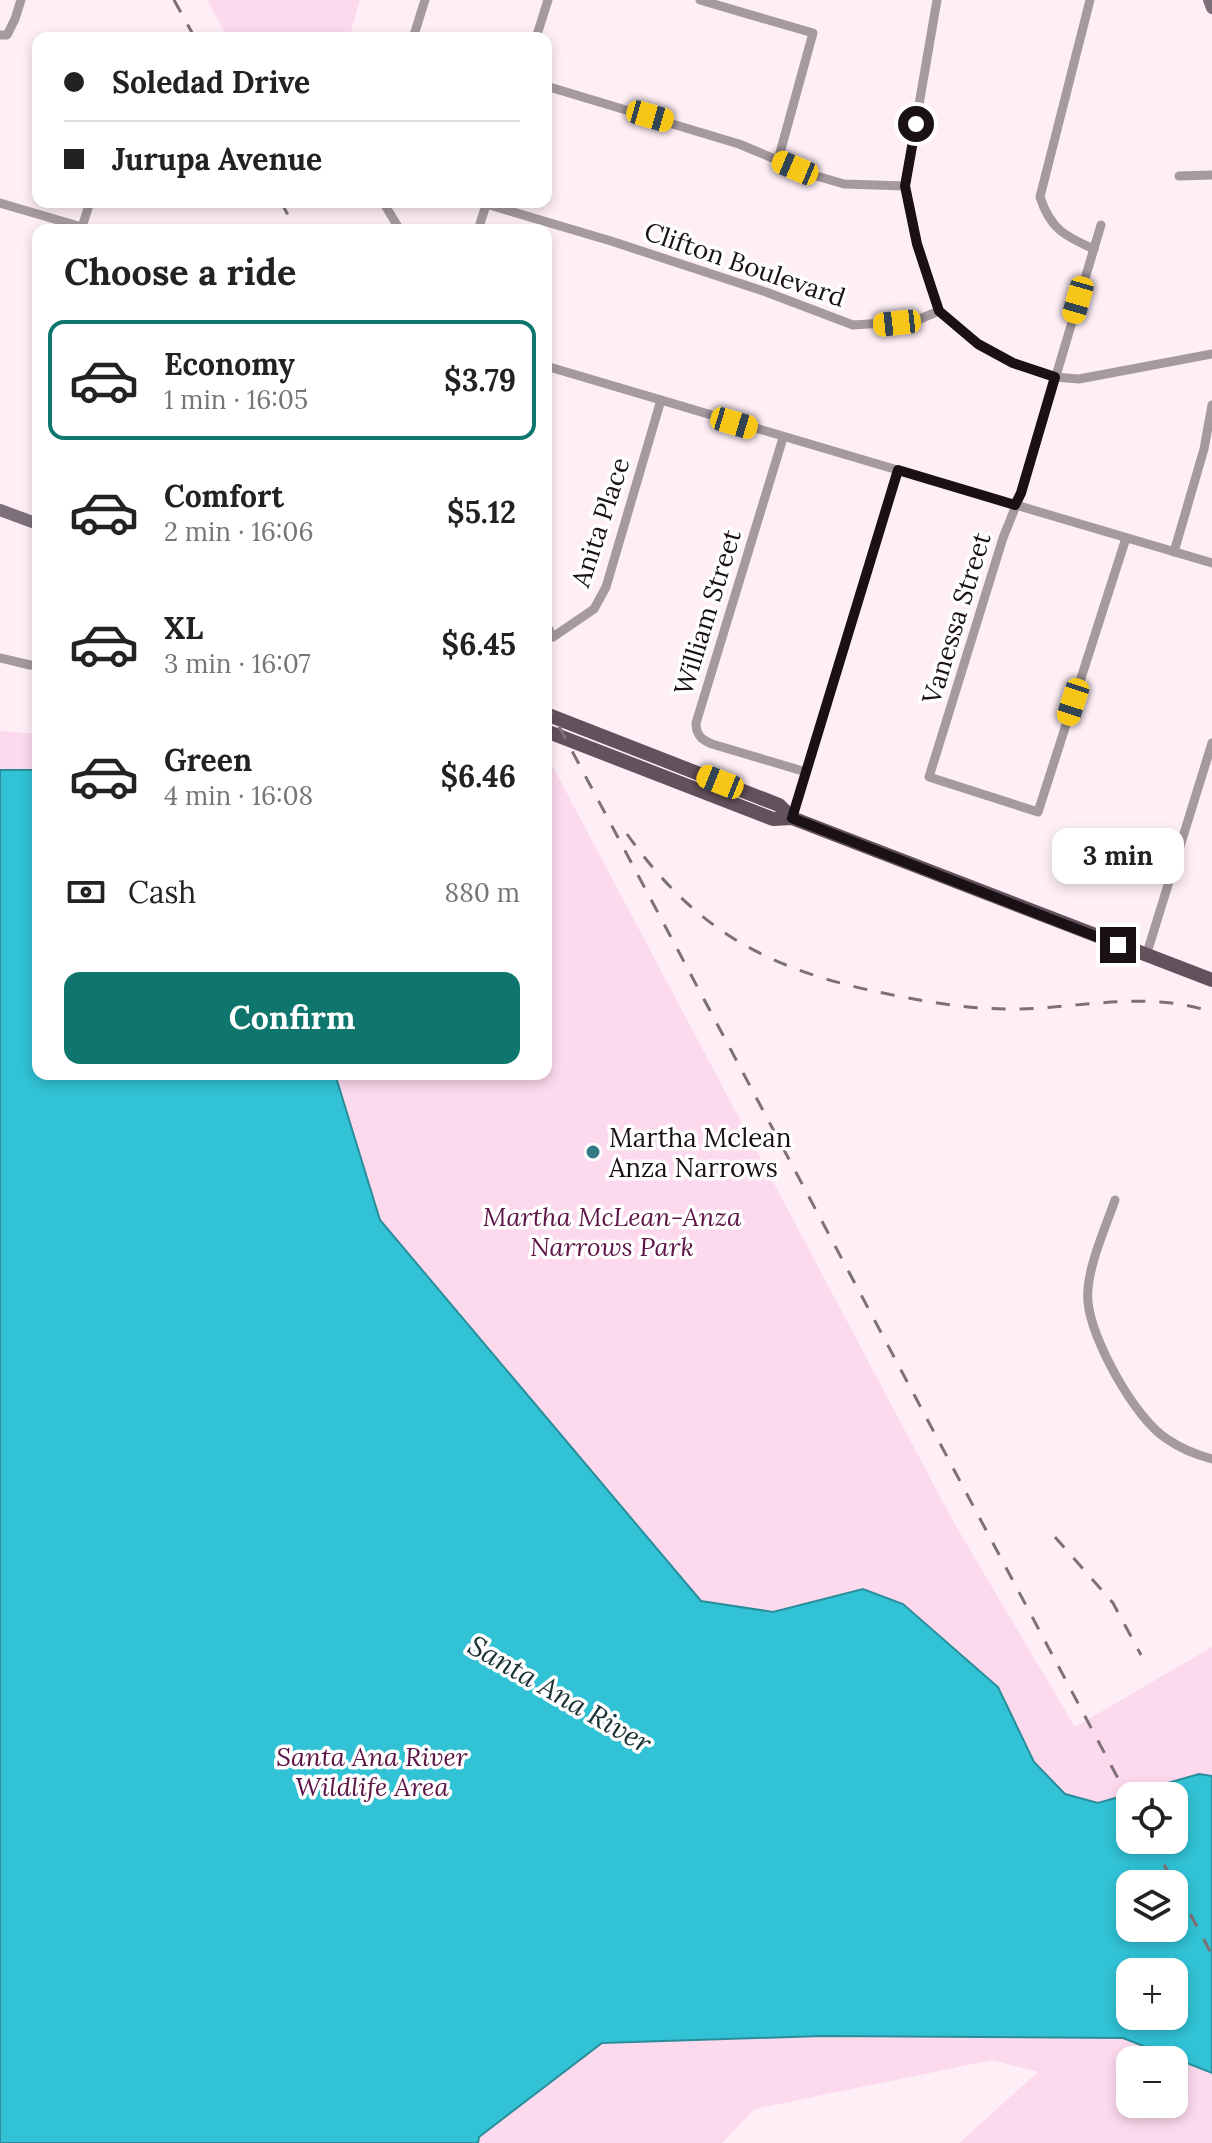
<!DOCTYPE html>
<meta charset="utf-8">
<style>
:root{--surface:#fff;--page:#f2f2f2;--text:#222;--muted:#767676;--line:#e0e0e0;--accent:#0f766e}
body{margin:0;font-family:Lora,serif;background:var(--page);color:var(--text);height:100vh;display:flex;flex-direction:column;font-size:30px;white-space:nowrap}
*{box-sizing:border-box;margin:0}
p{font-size:26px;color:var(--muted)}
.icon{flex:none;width:44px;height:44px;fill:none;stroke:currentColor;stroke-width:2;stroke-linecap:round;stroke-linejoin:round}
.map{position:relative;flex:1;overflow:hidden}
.side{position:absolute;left:32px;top:224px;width:520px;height:856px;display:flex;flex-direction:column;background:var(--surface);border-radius:16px;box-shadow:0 4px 12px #0003}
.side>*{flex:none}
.top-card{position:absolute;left:32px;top:32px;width:520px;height:176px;border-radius:16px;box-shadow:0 4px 12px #0003;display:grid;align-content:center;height:176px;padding:0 32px;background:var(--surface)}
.buttons{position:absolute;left:1116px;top:1782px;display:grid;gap:16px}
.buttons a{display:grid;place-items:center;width:72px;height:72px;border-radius:16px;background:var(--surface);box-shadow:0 4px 12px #0003;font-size:40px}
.end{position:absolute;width:36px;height:36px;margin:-18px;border:10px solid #191115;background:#fff;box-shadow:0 0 0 4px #fff}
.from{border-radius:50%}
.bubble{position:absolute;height:56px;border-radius:16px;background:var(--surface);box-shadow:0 4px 12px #0003;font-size:26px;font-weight:700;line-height:56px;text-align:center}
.car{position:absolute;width:24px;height:48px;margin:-24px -12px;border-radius:10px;box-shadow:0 0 6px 2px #0007;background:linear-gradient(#f5c518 24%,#345 0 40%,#f5c518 0 76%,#345 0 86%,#f5c518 0)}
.top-card b{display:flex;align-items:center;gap:28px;height:76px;font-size:30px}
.top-card b+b{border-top:2px solid var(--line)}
.top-card i{width:20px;height:20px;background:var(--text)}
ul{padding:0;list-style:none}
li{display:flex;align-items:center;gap:24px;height:120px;margin:0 16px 12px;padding:0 16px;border:4px solid transparent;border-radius:16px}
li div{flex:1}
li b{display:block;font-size:30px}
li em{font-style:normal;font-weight:700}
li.current{border-color:var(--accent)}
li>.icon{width:72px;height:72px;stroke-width:1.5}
h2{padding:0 32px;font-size:36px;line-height:96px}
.pay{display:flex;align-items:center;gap:20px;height:88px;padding:0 32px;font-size:30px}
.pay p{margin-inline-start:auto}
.action{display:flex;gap:16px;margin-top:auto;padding:16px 32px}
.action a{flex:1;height:92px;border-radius:16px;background:var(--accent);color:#fff;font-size:32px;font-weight:700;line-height:92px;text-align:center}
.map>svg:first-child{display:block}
.green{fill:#fdd9ed;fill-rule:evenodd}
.water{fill:#31c2d5;stroke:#2a8d9b;stroke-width:2;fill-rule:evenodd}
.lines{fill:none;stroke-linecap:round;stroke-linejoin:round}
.street{stroke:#a49aa0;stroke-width:9}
.secondary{stroke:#7e7078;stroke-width:12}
.primary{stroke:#63525b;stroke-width:14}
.rail{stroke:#7c7176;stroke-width:3;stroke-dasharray:14 14;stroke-linecap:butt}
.route{stroke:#191115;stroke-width:10}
.poi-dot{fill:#337a85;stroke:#fff;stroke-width:3}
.labels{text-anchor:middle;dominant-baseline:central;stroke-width:7;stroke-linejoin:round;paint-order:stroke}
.street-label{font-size:26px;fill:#191115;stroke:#fff}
.poi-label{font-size:26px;fill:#191115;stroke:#fff;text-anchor:start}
.park-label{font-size:26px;font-style:italic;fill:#5e1446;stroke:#fff}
.water-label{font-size:28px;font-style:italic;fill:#1b3235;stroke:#fff}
</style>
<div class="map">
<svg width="1212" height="2143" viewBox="0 0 1212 2143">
<rect width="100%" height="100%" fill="#feeff6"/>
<g class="green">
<path d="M207 0H360L349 38H228Z"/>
<path d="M0 731 38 734V1074H546V754L953 1521 1075 1727 1212 1647V2143H959L1038 2072 992 2060 755 2109 722 2143H0ZM1130 1796H1174V1840H1130ZM1130 1884H1174V1928H1130ZM1130 1972H1174V2016H1130ZM1130 2060H1174V2104H1130Z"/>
</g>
<path class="water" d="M0 770H38V1074H335L380 1220 701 1601 773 1612 863 1589 903 1604 998 1687 1034 1762 1065 1794 1098 1803 1199 1774 1212 1776V2073L1123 2038 822 2036 602 2043 479 2137 478 2143H0ZM1130 1796H1174V1840H1130ZM1130 1884H1174V1928H1130ZM1130 1972H1174V2016H1130Z"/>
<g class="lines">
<g class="street">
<path d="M700 0 813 33 778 160"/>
<path d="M937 0 905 186 917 244 939 311"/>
<path d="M1090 0 1040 197C1050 228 1064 236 1094 249"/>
<path d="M0 35H7L15 19 21 0"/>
<path d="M413 38 425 0"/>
<path d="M536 38 548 0"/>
<path d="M546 86 739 144 813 175 844 184 905 186"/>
<path d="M1179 176 1212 175"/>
<path d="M383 202 400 230"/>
<path d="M0 203 92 230"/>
<path d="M486 204 611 241 766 292 853 325 915 321 939 311 978 344 1013 363 1055 377 1079 379 1212 354"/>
<path d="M1101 225 1021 493 1003 538 929 777 1038 812 1126 538"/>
<path d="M82 227 90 202"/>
<path d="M478 230 487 202"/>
<path d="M546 366 1212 563"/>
<path d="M783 438 696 723C696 735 702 740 712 744L806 772"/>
<path d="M1174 552 1204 449 1212 405"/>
<path d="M546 624 553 637 594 609 606 587 661 400"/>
<path d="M0 658 30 665H38"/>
<path d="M792 818 898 470"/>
<path d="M1146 956 1212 743"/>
<path d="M1115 1200C1105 1229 1085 1272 1088 1302 1091 1339 1135 1419 1167 1439 1180 1448 1197 1455 1212 1459"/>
</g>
<g class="secondary">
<path d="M1209 0 1212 8"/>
<path d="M0 510 38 524"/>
</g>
<g class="primary">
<path d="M546 714 779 805 792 818 1212 980"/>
<path d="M546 731 773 819 792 818"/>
</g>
<g class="rail">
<path d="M174 0 195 38"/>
<path d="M281 202 296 230"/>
<path d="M546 702 1130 1801"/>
<path d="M627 834C697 933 772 971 888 994 931 1003 975 1010 1020 1009 1084 1007 1149 991 1212 1012"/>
<path d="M1055 1537 1113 1603 1141 1655"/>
<path d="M1151 1840 1212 1955"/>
</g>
</g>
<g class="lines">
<path class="route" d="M916 124 905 186 917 244 939 311 978 344 1013 363 1055 377 1021 493 1015 505 898 470 792 818 1118 945"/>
</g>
<circle class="poi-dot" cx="593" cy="1152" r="8"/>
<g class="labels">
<g class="street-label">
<text transform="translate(745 264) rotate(19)">Clifton Boulevard</text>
<text transform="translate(600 522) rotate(-72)">Anita Place</text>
<text transform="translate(707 612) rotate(-73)">William Street</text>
<text transform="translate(956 618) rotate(-73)">Vanessa Street</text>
</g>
<g class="poi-label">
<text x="609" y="1137">Martha Mclean<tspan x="609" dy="30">Anza Narrows</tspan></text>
</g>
<g class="park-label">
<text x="612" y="1216">Martha McLean-Anza<tspan x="612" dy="30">Narrows Park</tspan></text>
<text x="372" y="1756">Santa Ana River<tspan x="372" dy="30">Wildlife Area</tspan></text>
</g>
<g class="water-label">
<text transform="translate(560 1694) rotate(30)">Santa Ana River</text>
</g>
</g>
</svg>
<div class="buttons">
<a><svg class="icon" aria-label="locate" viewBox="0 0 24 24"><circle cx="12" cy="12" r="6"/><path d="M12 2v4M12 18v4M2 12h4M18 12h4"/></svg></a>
<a><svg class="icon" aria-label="layers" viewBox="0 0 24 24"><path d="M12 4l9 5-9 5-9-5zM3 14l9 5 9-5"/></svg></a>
<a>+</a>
<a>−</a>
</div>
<i class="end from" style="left:916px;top:124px"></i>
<i class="end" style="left:1118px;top:945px"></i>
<div class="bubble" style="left:1052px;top:828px;width:132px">3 min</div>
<i class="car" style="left:650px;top:116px;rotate:106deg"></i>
<i class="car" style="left:795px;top:168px;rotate:293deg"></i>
<i class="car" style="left:1078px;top:300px;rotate:196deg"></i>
<i class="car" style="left:897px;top:323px;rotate:264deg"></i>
<i class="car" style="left:734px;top:423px;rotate:107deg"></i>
<i class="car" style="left:1073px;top:702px;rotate:198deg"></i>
<i class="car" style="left:720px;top:782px;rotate:292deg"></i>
<div class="top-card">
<b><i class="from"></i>Soledad Drive</b>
<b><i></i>Jurupa Avenue</b>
</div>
<section class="side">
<h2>Choose a ride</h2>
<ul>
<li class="current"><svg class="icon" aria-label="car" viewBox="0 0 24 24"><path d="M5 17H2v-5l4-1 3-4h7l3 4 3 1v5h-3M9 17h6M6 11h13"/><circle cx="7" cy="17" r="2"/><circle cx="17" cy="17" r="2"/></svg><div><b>Economy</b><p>1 min · 16:05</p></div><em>$3.79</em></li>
<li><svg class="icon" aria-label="car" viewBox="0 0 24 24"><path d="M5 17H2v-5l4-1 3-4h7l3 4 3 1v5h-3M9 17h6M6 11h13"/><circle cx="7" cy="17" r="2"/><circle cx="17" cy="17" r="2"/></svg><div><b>Comfort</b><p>2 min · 16:06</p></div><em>$5.12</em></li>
<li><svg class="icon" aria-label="car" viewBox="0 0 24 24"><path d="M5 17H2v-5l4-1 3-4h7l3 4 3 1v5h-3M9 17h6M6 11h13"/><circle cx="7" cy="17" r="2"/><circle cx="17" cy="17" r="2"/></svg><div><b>XL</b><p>3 min · 16:07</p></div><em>$6.45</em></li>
<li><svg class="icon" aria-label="car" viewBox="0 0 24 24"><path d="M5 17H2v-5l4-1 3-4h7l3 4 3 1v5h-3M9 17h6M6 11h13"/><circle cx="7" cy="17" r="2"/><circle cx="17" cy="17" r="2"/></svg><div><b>Green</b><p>4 min · 16:08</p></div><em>$6.46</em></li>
</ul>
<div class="pay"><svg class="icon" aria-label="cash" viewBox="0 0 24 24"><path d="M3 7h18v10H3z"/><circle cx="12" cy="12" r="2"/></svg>Cash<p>880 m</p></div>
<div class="action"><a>Confirm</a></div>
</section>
</div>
